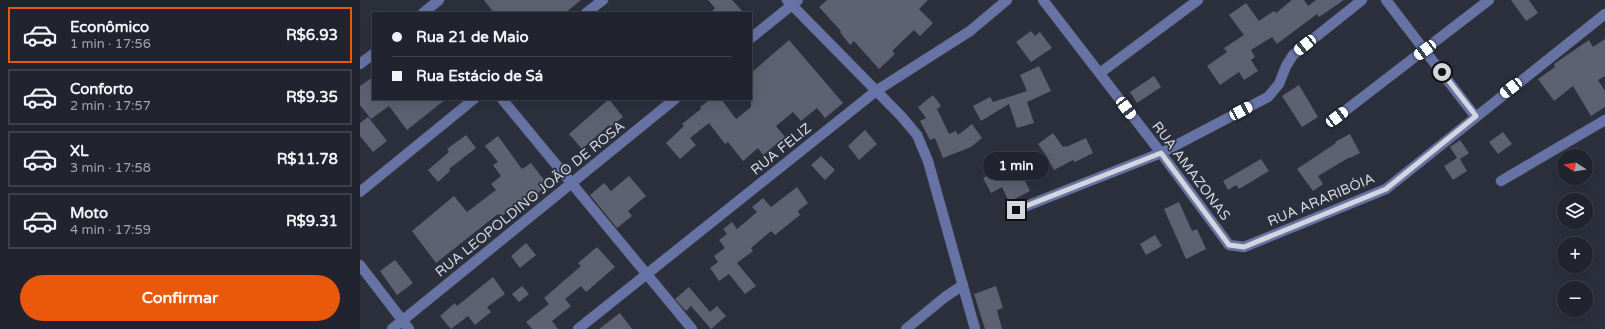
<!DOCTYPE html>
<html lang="pt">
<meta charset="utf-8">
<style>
:root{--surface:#21242e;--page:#2d303a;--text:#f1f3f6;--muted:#a2a4aa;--line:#3e414a;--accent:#ea580c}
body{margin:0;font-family:"Varela Round",sans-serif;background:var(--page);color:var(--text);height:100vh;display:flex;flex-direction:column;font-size:15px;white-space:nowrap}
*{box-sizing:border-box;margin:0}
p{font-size:13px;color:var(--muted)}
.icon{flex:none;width:22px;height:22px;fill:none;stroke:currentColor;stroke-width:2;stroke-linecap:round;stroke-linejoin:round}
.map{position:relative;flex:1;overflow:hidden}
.drawer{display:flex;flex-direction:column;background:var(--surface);width:360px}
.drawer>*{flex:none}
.banner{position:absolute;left:12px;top:12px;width:380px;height:88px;border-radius:0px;box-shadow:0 4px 16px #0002,0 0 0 1px var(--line);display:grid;align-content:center;height:88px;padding:0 20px;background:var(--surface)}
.needle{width:26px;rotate:282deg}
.controls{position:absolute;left:1197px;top:149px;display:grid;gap:8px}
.controls a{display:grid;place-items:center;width:36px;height:36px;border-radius:50%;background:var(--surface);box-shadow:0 4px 16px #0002,0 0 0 1px var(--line);font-size:20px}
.end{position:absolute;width:18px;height:18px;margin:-9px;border:5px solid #d3d6df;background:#111;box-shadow:0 0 0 2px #111}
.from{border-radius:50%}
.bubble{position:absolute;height:28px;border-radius:14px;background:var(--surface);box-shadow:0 4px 16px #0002,0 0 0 1px var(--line);font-size:13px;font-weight:800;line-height:28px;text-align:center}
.car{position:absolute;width:12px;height:24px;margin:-12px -6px;border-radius:5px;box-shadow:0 0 3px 1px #0007;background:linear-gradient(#fff 24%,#345 0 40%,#fff 0 76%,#345 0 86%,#fff 0)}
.banner b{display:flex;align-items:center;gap:14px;height:38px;font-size:15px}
.banner b+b{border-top:1px solid var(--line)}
.banner i{width:10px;height:10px;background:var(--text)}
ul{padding:7px 0 0;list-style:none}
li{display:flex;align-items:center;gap:12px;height:56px;margin:0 8px 6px;padding:0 12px;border:2px solid var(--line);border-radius:0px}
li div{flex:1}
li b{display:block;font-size:15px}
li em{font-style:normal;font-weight:800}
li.active{border-color:var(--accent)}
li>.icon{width:36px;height:36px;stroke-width:1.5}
.cta{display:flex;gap:8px;margin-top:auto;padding:8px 20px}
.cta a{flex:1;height:46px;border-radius:24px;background:var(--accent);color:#fff;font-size:16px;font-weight:800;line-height:46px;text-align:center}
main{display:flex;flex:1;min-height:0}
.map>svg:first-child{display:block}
.building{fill:#5d6171}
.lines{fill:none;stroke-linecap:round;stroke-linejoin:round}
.minor-casing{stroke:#474b57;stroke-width:11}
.minor{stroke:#6773a5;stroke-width:10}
.route{stroke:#d3d6df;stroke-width:5}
.labels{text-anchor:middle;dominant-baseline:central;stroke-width:3.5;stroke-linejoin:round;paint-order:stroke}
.street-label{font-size:14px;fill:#d3d6df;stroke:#2c303d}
</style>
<main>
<section class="drawer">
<ul>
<li class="active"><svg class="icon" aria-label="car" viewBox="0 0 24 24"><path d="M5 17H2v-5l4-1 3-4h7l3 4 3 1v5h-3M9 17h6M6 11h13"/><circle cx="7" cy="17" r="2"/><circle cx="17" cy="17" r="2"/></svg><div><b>Econômico</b><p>1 min · 17:56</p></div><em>R$6.93</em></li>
<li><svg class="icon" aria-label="car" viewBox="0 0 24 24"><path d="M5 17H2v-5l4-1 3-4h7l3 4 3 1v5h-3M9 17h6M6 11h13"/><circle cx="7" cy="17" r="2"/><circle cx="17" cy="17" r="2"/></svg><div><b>Conforto</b><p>2 min · 17:57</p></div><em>R$9.35</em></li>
<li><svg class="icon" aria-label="car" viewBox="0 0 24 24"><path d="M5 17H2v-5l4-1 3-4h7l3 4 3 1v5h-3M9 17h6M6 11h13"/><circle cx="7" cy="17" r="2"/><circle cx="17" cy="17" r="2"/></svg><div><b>XL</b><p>3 min · 17:58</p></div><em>R$11.78</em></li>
<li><svg class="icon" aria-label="car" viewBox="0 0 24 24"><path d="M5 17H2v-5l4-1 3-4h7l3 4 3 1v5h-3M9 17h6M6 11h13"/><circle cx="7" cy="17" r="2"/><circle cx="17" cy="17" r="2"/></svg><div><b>Moto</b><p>4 min · 17:59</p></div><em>R$9.31</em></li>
</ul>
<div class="cta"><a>Confirmar</a></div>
</section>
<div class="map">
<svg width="1245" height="329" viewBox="0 0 1245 329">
<rect width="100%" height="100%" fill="#2c303d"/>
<g class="building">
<path d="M124 0H221L205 13H134Z"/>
<path d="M348 0H372L384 13H350L355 8Z"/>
<path d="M467 0H568L559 9 573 23 560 36 554 30 532 51 535 54 519 69 494 41 490 45 480 32 481 31 459 7Z"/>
<path d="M932 0H944L948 6 956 0H984L959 17 957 14 917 44 912 37 891 50 895 57 891 60 898 71 884 80 879 72 860 85 847 66 867 52 864 48 884 35 869 15 886 3 899 21 914 11 916 13Z"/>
<path d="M1151 0H1169L1178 13 1166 21Z"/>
<path d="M671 31 675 36 680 32 692 48 671 62 656 42Z"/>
<path d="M1245 39V76L1238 80 1245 91V107L1231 116 1213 86 1194 101 1178 79 1195 67 1194 64 1229 40 1233 47Z"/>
<path d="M429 40 483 103 465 118 457 108 441 121 433 112 416 126 425 137 403 155 398 148 383 161 368 142 365 144 349 123 330 138 336 145 320 159 306 143 324 126 322 124 341 109 340 107 351 99H361L376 119 391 107V73Z"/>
<path d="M679 66 691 91 667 102 674 123 657 128 649 104 621 121 613 106 630 97 633 102 667 91 660 75Z"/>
<path d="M794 76 801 87 777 103 770 92Z"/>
<path d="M13 77V99H86L47 130 29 106 11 119 0 105V86Z"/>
<path d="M939 85 958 117 942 127 922 96Z"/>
<path d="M573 95 581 106 577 109 589 134 596 131 598 135 612 124 622 138 611 147 583 158 575 138 570 140 560 121 566 118 558 107Z"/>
<path d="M249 99 263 117 250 127 249 125 222 149 209 134Z"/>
<path d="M8 117 27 141 13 152 0 136V123Z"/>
<path d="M505 130 517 144 499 160 488 146Z"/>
<path d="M1143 132 1152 144 1138 154 1129 142Z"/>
<path d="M693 133 703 147 705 146 706 147 726 138 733 153 715 162 713 160 694 170 687 157 678 144Z"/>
<path d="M990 134 1000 153 990 158V157L958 176 963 184 953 191 937 169 976 143 975 142Z"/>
<path d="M106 135 116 148 89 169 90 171 78 182 68 170 89 152 87 149Z"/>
<path d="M138 136 162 169 171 163 188 185 164 204 161 200 141 217 138 214 76 263 52 231 94 196 107 212 136 190 131 184 141 176 133 165 138 162 125 146Z"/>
<path d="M1100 140 1109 153 1100 159 1107 171 1093 180 1084 166 1097 158 1090 147Z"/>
<path d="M461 156 475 170 465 180 451 165Z"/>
<path d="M901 159 909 171 879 189 876 185 868 190 863 181Z"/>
<path d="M655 161 670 191 649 202 642 187 631 193 623 178Z"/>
<path d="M269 176 286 196 268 211 272 216 257 228 230 195 244 183 251 191Z"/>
<path d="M437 187 448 203 438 211 440 215 415 235 411 231 391 248 393 251 377 263 396 286 385 294 369 274 359 281 350 268 358 262 354 256 365 248 359 240 367 234 363 229 372 222 377 229 397 212 392 207 403 198 411 207Z"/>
<path d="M819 202 832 231 837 229 846 249 826 259 804 209Z"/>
<path d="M795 235 802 246 786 255 780 244Z"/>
<path d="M166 243 176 255 160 268 151 256Z"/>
<path d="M237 247 255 267 226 292 221 286 205 299 211 306 192 321 198 329H172L166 322 189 304 184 298 221 266 218 263Z"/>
<path d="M35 260 53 283 37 295 20 271Z"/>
<path d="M133 277 145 294 127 307 131 312 115 325 108 316 91 329 80 316 95 303 97 306Z"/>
<path d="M162 286 169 294 159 302 152 294Z"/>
<path d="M636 286 643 308 637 310 642 329H625L614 294Z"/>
<path d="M329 287 350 312 357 306 366 316 351 329 331 306 326 311 315 299Z"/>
<path d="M260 313 272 329H239Z"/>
</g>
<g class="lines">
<defs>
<g id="minor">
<path d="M427 0 542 117 557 135 568 161 615 329"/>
<path d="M683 0 801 153 869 245 884 247 1026 189 1245 14"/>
<path d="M1026 0 1115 116"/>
<path d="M63 13 79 0"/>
<path d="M226 13 243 0"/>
<path d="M391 38 438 0"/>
<path d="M0 64 13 54"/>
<path d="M740 73 838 0"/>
<path d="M142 99 332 329"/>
<path d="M977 117 1129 0"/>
<path d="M1141 181 1245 120"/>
<path d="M0 192 114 99"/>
<path d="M656 210 801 153 908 97 919 84 926 66 933 55 1002 0"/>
<path d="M0 265 49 329"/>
<path d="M32 329 315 99"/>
<path d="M218 329 516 91 610 31 647 0"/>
<path d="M546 329 585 297 603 285"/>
</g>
</defs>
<use href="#minor" class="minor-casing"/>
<use href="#minor" class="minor"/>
</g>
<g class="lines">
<path class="route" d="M656 210 801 153 869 245 884 247 1026 189 1116 116 1082 72"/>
</g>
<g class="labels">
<g class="street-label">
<text transform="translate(421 149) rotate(-39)">RUA FELIZ</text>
<text transform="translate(831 171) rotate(53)">RUA AMAZONAS</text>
<text transform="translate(170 199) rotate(-39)">RUA LEOPOLDINO JOÃO DE ROSA</text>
<text transform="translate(961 200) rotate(-23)">RUA ARARIBÓIA</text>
</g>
</g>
</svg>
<div class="controls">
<a><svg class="needle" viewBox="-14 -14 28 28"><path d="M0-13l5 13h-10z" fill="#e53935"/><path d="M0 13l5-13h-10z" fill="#a2a4aa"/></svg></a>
<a><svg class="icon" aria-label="layers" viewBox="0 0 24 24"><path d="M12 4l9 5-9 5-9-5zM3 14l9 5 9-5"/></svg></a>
<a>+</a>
<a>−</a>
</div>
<i class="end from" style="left:1082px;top:72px"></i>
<i class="end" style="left:656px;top:210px"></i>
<div class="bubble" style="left:623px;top:152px;width:66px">1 min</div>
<i class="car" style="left:945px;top:45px;rotate:231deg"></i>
<i class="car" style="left:1065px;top:50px;rotate:233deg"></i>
<i class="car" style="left:1151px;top:88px;rotate:232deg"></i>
<i class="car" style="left:766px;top:108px;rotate:143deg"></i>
<i class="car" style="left:881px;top:111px;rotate:62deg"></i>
<i class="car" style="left:977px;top:117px;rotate:53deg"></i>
<div class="banner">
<b><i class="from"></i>Rua 21 de Maio</b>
<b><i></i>Rua Estácio de Sá</b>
</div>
</div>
</main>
